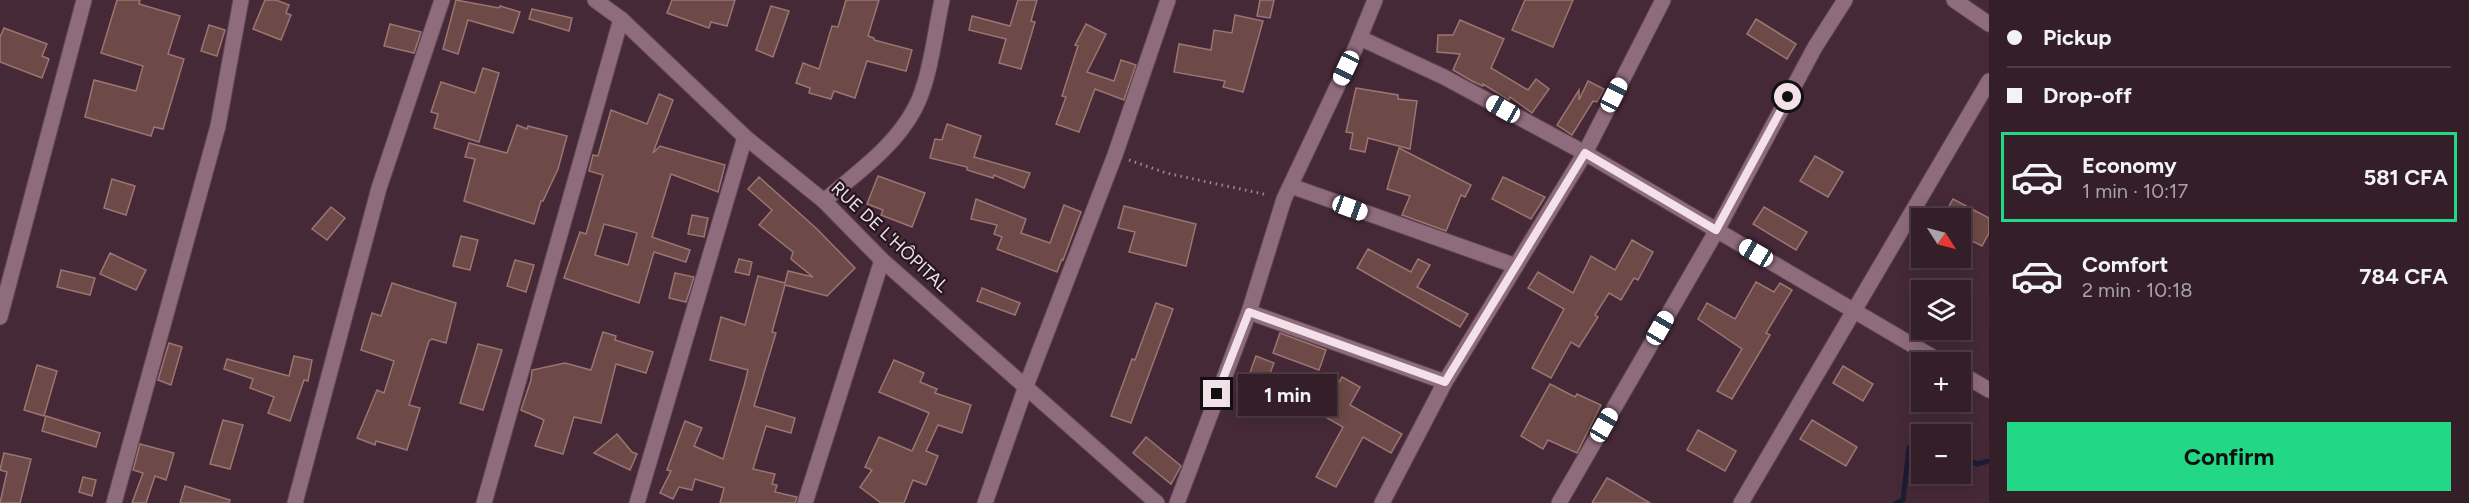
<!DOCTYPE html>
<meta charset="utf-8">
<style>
:root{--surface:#341f29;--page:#3f2c35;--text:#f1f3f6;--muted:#a9a2a8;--line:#4e3d46;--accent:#22d887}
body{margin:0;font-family:Figtree,sans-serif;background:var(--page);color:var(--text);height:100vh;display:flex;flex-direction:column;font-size:22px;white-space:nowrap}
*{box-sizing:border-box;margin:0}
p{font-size:20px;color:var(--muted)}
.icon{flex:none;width:33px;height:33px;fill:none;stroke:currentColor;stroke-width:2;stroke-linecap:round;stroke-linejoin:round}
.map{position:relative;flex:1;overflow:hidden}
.side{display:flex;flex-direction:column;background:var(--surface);width:480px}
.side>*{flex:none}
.guide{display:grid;align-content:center;height:132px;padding:0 18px;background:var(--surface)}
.needle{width:39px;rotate:126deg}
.buttons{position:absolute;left:1911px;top:208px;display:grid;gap:12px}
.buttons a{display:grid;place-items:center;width:60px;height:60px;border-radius:0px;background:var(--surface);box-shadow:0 3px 15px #0003,0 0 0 2px var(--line);font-size:30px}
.end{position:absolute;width:27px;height:27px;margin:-14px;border:8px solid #f3e0e8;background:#111;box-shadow:0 0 0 3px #111}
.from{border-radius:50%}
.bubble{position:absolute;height:42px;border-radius:0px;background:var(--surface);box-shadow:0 3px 15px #0003,0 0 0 2px var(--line);font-size:20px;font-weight:700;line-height:42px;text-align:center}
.car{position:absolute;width:18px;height:36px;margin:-18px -9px;border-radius:8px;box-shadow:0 0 4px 2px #0007;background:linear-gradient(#fff 24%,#345 0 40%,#fff 0 76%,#345 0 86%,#fff 0)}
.guide b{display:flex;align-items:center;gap:21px;height:57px;font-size:22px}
.guide b+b{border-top:2px solid var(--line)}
.guide i{width:15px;height:15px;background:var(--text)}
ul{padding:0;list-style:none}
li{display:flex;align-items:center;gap:18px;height:90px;margin:0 12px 9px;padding:0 6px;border:3px solid transparent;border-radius:0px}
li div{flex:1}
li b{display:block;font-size:22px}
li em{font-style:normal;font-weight:700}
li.current{border-color:var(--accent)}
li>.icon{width:54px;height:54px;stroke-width:1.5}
.button{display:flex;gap:12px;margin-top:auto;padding:12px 18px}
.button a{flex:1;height:69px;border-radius:0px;background:var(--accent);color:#111;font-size:24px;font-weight:700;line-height:69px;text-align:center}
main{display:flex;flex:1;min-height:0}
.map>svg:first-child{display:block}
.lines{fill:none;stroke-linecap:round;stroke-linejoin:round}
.stream{stroke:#1d1c35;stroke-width:5}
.building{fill:#6d4947;stroke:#9b7572;stroke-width:1.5;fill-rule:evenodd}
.street-casing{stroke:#604753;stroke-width:17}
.path{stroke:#9f8792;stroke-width:3;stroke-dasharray:1.5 4.5;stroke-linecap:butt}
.street{stroke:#8f6c7c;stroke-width:15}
.route{stroke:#f3e0e8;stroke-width:8}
.labels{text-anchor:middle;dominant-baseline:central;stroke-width:4.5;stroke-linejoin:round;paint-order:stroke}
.street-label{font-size:18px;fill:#f3e0e8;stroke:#24171d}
</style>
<main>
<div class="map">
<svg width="1989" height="503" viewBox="0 0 1989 503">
<rect width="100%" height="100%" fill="#462937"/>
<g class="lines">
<g class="stream">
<path d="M1960 456 1977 464 1989 461"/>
<path d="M1896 503 1903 500 1909 448 1922 439"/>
</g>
</g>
<g class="building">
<path d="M117 0H140L139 4 180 16 168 54 184 59 163 129 154 127 151 136 85 117 94 80 136 91 143 66 101 53Z"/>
<path d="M265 0H276L289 5 286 13 291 15 281 40 253 29Z"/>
<path d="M456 0 499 8 500 6 520 12 513 33 468 20 458 54 443 49Z"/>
<path d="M672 0H735L727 26 711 22 709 28 667 13Z"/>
<path d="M846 0H879L868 36 874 38V40L912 50 906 71 867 61 855 98 834 91 831 99 809 93 810 88 796 83 803 63 819 69 832 26 838 27Z"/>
<path d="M1018 0H1037L1031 21 1035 22 1021 69 999 63 1006 39 969 30 972 16 1010 26Z"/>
<path d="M1260 0H1274L1270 18 1257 16Z"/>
<path d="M1525 0H1573L1553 47 1512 30Z"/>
<path d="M771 6 789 11 773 57 756 50Z"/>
<path d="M532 9 572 18 569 31 529 19Z"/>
<path d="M1235 15 1263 21 1243 92 1223 87 1225 81 1174 72 1179 44 1211 50 1214 30 1232 33Z"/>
<path d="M1756 19 1796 44 1787 59 1747 34Z"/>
<path d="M1460 20 1504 39 1491 68 1528 90 1536 79 1549 89 1532 113 1510 97 1509 100 1483 84V86L1472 81 1453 70 1460 54 1437 52 1438 35H1453Z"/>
<path d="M390 24 421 32 414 53 384 46Z"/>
<path d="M1086 24 1106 34 1087 72 1114 81 1121 60 1136 65 1124 100 1095 89 1079 132 1056 124 1066 97 1062 96 1078 46 1075 45Z"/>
<path d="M209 25 225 30 217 56 201 51Z"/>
<path d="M4 28 47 44 42 56 49 59 42 78 0 62V37Z"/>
<path d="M483 68 499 73 479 142 434 128 438 114 431 112 441 82 475 93Z"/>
<path d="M1588 81 1604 89 1597 102 1593 101 1572 135 1557 125 1579 90V100Z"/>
<path d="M1356 88 1398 95V99L1417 101 1410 149 1368 138 1365 152 1350 149 1353 133 1346 132Z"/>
<path d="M659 94 673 100 653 153 660 146 725 165 718 192 671 174 652 237 690 250 686 262 654 252 639 303 564 278 580 232 586 234 603 175 589 171 593 155 598 156 611 110 647 124ZM604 224 637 233 628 265 595 255Z"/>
<path d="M947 124 981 136 974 157 1030 173 1024 188 994 175 993 178 967 170V167L930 158 935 139 942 140Z"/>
<path d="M517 125 527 129 528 126 567 136 558 169 543 201H541L534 224 464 201 475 159 465 157 469 143 507 153Z"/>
<path d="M1399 148 1471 185 1465 197 1461 195 1446 231 1402 215 1410 196 1387 189Z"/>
<path d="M1815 156 1843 172 1828 197 1800 181Z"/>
<path d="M878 176 925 193 912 227 881 215 883 210 867 204Z"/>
<path d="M759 177 817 229 855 268 827 296 785 285 772 332 776 333 754 406 795 418 791 433 766 426 753 469 775 474 772 484 777 485 775 492 797 497 795 503H720L724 488 695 479 692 490 679 487 673 499 660 493 671 471 667 470 685 421 702 428 694 446 723 459 744 386 748 370 710 360 721 317 745 325 758 276 785 283 788 271 813 277 791 259 793 252 759 225 772 210 748 189Z"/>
<path d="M1503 177 1545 197 1531 219 1492 199Z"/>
<path d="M112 179 135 186 126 215 104 208Z"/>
<path d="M976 199 1026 219 1021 233 1050 243 1064 205 1081 212 1063 260 1062 259 1057 272 997 249 1002 237 994 234 997 225 971 219Z"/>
<path d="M1953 199 1989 218V233L1982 246 1960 235V219H1942Z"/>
<path d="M1124 206 1196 224 1186 266 1129 252 1135 232 1118 228Z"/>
<path d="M331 207 345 218 327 240 312 229Z"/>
<path d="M1764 207 1807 232 1796 250 1753 224Z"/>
<path d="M692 215 708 218 704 237 688 234Z"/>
<path d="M461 236 478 240 470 270 453 266Z"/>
<path d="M1632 240 1653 252 1638 280 1634 278 1621 300 1609 293 1595 315 1598 317 1579 347 1571 342 1551 378 1532 368 1564 309 1528 288 1538 272 1573 293 1591 256 1615 270Z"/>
<path d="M1368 249 1411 272 1418 259 1430 265 1417 287 1468 314 1460 327 1357 268Z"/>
<path d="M110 253 146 270 136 290 100 274Z"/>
<path d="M739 259 752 262 749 275 735 272Z"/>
<path d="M515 260 534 265 526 292 507 286Z"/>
<path d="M61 270 95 278 90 295 57 287Z"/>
<path d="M675 273 694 277 686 302 669 298Z"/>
<path d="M1756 282 1774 292 1780 283 1792 290 1766 333 1770 335 1732 399 1717 391 1742 349 1698 319 1707 303 1735 319Z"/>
<path d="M392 283 456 303 446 343 432 339 429 341 409 405 420 408 407 450 376 441 375 445 357 438 377 390 384 393 394 361 361 350 372 313 381 316Z"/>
<path d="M982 288 1020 303 1015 315 977 301Z"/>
<path d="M1156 303 1173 309 1131 423 1111 416 1132 359 1135 360Z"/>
<path d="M603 332 616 336 615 340 653 352 646 373 616 364 601 423 574 417 563 454 535 446 544 420 521 410 531 380 532 370 565 363 591 370Z"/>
<path d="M1280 333 1326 350 1319 370 1273 353Z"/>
<path d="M169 343 182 347 171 385 158 380Z"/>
<path d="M478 344 502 350 483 410 460 403Z"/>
<path d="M294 356 312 360 308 381 304 380 290 421 268 413 274 397 250 388 253 379 224 369 227 359 289 376Z"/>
<path d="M1256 356 1274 363 1266 384 1248 378Z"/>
<path d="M894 360 924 373 920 382 937 389 935 393 971 405 962 433 938 425 926 451 938 456 926 485 913 480 904 503H881L860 487 872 470 865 467 879 437 912 451 929 413 879 392Z"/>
<path d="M37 365 57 371 44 416 24 410Z"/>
<path d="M1843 366 1873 384 1863 401 1833 383Z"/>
<path d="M1342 377 1360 387 1350 405 1402 434 1391 453 1363 437 1336 487 1316 477 1343 427 1320 414Z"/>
<path d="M1550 384 1575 397 1577 394 1601 405 1577 453 1548 440 1543 449 1521 436Z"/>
<path d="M46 416 100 433 96 447 42 431Z"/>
<path d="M223 420 243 425 230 469 210 464Z"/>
<path d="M1812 420 1857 447 1846 466 1800 439Z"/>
<path d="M1698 430 1736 451 1725 471 1687 450Z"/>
<path d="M617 434 632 452 637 454 630 470 594 453Z"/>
<path d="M1146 437 1181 466 1171 484 1133 453Z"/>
<path d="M140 444 174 453 166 480 155 476 146 503H132L143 473 133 470Z"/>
<path d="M4 453 31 459 20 503H0L7 472 0 470Z"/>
<path d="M83 477 96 480 92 496 79 492Z"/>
<path d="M1607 478 1613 481 1650 503H1592Z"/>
<path d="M185 486 230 500 229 503H180Z"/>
</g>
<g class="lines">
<defs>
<g id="street">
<path d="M595 0 621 19 745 137 824 201 882 260 1157 503"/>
<path d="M1954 0 1989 24"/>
<path d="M1360 38 1444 77 1585 153 1943 363"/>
<path d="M1291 186 1516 266"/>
<path d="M824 201C856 173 895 147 915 108 930 80 935 32 942 0"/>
<path d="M1249 312 1445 382"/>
<path d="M0 317 84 0"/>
<path d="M1960 373 1989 390"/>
<path d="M114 503 218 126 241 0"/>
<path d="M295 503 379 188 442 0"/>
<path d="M484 503 621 19"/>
<path d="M637 503 745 137"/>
<path d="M805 503 882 260"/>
<path d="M985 503 1026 386 1115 155 1168 0"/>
<path d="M1177 503 1249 312 1284 199 1355 49 1375 0"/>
<path d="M1382 503 1445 382 1585 153 1663 0"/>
<path d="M1559 503 1717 230 1815 47 1845 0"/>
<path d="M1741 503 1989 81"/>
</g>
</defs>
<use href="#street" class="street-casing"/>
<path class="path" d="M1129 160 1166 173 1268 195"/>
<use href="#street" class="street"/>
</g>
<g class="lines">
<path class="route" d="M1217 394 1249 312 1445 382 1585 153 1716 230 1788 97"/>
</g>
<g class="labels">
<g class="street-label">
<text transform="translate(890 237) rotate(43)">RUE DE L'HÔPITAL</text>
</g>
</g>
</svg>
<div class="buttons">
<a><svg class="needle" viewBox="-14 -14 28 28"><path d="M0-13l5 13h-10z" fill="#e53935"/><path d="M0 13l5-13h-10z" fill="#a9a2a8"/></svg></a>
<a><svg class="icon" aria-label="layers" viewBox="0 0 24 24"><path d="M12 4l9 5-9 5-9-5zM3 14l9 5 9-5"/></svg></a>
<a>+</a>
<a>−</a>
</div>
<i class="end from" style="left:1788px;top:97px"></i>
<i class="end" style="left:1217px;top:394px"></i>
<div class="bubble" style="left:1238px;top:374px;width:99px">1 min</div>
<i class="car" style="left:1346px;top:68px;rotate:205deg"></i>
<i class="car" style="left:1614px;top:95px;rotate:27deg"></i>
<i class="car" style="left:1503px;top:109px;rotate:299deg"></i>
<i class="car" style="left:1350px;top:208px;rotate:110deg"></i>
<i class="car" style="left:1756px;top:253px;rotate:300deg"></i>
<i class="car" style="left:1660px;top:328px;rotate:30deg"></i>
<i class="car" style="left:1604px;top:425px;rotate:30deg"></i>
</div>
<section class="side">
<div class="guide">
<b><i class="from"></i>Pickup</b>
<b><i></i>Drop-off</b>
</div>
<ul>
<li class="current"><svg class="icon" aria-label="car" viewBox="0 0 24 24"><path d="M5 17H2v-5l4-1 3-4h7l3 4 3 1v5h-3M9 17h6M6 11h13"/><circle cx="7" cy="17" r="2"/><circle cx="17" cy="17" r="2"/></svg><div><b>Economy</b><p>1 min · 10:17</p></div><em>581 CFA</em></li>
<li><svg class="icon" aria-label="car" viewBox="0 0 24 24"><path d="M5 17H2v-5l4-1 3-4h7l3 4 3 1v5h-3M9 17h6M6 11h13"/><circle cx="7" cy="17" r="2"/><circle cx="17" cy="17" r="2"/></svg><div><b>Comfort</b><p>2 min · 10:18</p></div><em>784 CFA</em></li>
</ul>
<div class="button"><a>Confirm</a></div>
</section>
</main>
